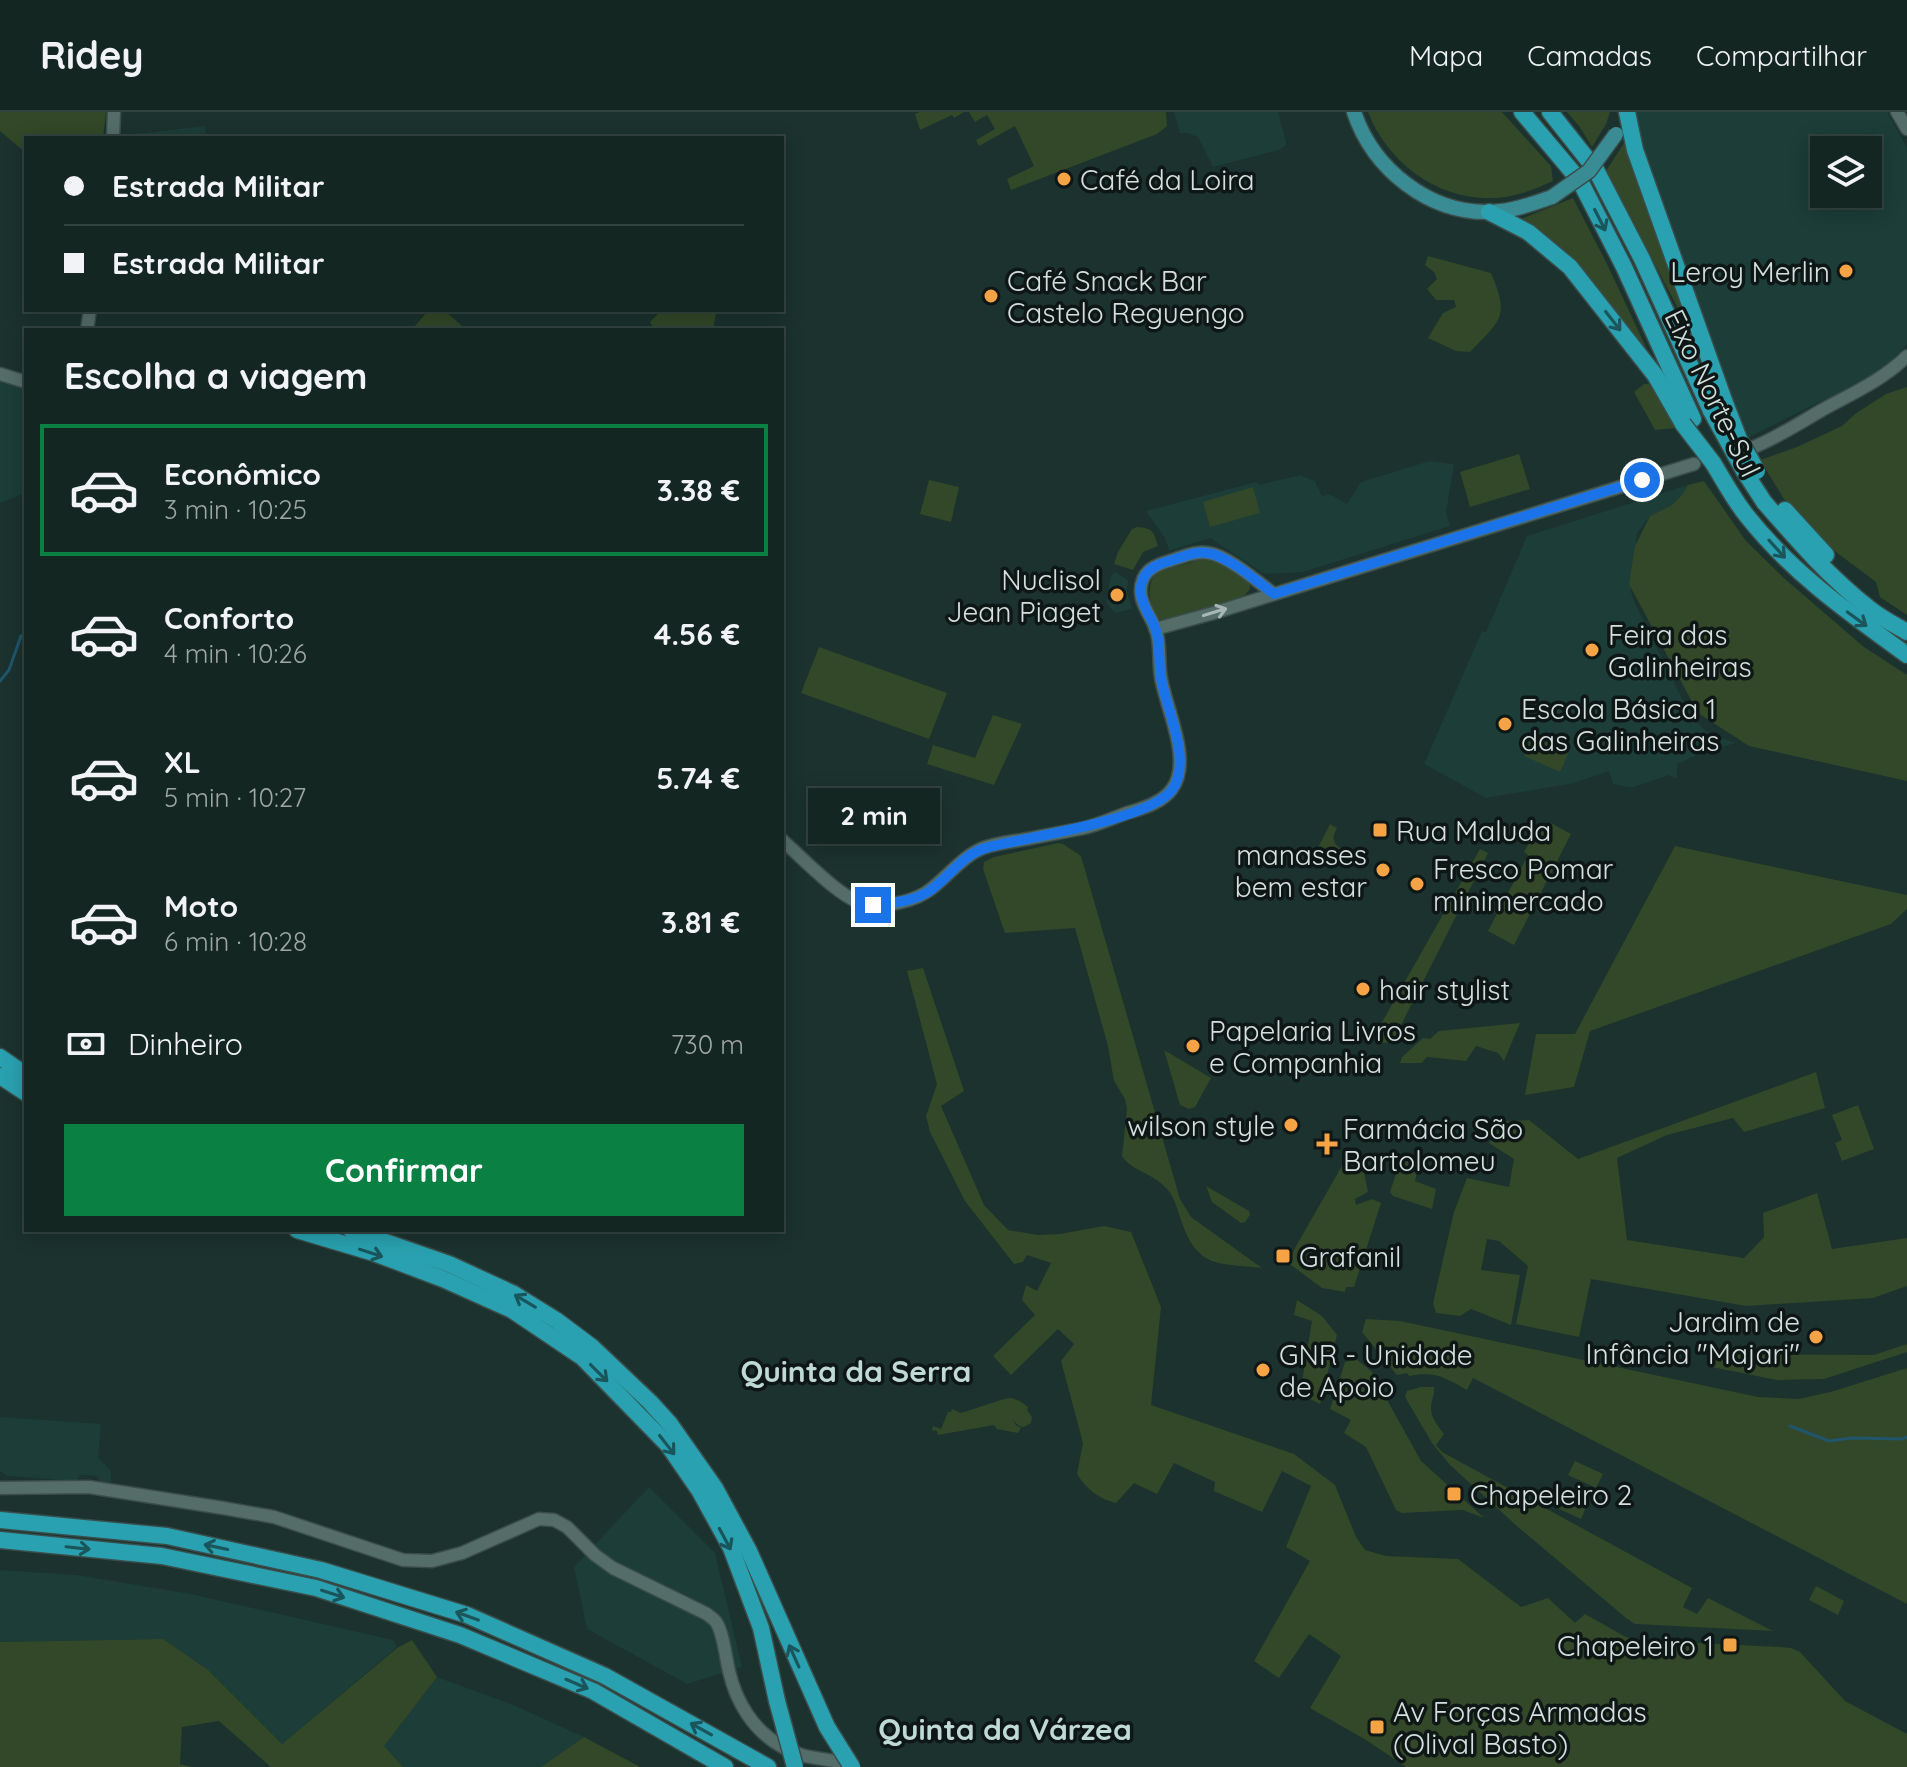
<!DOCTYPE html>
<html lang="pt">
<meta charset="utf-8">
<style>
:root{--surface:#142622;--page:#1d2e2a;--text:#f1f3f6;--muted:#9da5a5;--line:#334340;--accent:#0b8043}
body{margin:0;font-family:Quicksand,sans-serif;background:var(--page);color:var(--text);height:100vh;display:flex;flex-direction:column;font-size:30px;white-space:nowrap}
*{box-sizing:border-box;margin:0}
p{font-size:26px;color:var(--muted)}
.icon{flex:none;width:44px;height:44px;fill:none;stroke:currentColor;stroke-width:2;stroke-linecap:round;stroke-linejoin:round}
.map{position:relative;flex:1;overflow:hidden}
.details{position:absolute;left:24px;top:216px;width:760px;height:904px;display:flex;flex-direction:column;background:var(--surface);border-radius:0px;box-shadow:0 4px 20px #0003,0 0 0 2px var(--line)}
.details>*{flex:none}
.guide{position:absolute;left:24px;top:24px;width:760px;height:176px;border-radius:0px;box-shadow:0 4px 20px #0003,0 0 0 2px var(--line);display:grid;align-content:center;height:176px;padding:0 40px;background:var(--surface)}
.tools{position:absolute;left:1810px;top:24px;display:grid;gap:16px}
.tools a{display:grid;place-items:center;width:72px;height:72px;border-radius:0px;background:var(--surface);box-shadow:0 4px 20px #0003,0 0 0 2px var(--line);font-size:40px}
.end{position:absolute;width:36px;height:36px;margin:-18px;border:10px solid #1a73e8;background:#fff;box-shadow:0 0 0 4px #fff}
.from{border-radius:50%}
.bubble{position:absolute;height:56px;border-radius:0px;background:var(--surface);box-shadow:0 4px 20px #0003,0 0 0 2px var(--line);font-size:26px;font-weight:700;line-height:56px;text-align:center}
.guide b{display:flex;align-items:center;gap:28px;height:76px;font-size:30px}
.guide b+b{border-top:2px solid var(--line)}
.guide i{width:20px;height:20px;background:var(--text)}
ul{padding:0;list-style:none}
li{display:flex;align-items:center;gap:24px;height:132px;margin:0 16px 12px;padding:0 24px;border:4px solid transparent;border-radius:0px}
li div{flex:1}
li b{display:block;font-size:30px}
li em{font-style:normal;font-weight:700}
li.on{border-color:var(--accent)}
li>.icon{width:72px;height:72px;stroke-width:1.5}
h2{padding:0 40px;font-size:36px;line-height:96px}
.pay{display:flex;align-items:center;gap:20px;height:88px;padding:0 40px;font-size:30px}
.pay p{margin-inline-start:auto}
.cta{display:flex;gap:16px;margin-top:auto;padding:16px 40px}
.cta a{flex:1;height:92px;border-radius:0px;background:var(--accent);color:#fff;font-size:32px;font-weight:700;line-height:92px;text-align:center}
header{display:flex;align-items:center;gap:48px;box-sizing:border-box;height:112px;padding:0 40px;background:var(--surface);border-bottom:2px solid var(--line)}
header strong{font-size:38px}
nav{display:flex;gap:44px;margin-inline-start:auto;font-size:28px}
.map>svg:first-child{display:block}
.built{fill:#1c3d38;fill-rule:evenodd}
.green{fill:#324828}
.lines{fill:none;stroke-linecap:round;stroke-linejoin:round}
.stream{stroke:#20556c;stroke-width:3}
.secondary-casing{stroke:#3a4d4a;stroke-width:15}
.primary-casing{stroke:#3a4d4a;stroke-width:17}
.highway-casing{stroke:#3a4d4a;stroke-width:19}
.secondary{stroke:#546d69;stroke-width:12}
.primary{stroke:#3a8c94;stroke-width:14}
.highway{stroke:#29a1b0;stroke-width:16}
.primary-bridge-casing{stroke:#3a4d4a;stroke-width:17;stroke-linecap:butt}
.highway-bridge-casing{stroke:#3a4d4a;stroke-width:19;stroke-linecap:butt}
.primary-bridge{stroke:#3a8c94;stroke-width:14}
.highway-bridge{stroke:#29a1b0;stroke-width:16}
.oneway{stroke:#1a555b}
.oneway2{stroke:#a7b8b4}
.route{stroke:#1a73e8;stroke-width:10}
.poi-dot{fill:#f5a345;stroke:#0e1716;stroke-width:3}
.labels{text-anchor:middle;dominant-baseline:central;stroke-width:7;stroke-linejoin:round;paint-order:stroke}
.poi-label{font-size:28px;fill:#d3e0dd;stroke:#0e1716;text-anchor:start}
.street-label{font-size:28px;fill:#d3e0dd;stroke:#0e1716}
.neighbourhood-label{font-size:30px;font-weight:bold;fill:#bfdad5;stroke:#0e1716}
</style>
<header>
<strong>Ridey</strong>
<nav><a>Mapa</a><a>Camadas</a><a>Compartilhar</a></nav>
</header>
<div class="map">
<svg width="1907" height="1655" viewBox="0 0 1907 1655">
<rect width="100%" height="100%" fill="#1b322e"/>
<g class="built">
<path d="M1174 0H1278L1286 30 1285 34 1279 38 1213 55 1198 25 1187 21H1180Z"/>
<path d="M1636 0H1887L1907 36V233L1884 255 1866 267 1749 325 1728 281 1638 18ZM1824 38H1868V82H1824Z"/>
<path d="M205 14 207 26H125L126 23Z"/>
<path d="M0 268 26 276V381L0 391Z"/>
<path d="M1429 349 1454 352 1446 401 1450 414 1303 460 1264 462 1210 426 1169 439 1165 426 1146 399 1256 370 1259 373 1300 363 1315 369 1322 384 1329 382 1347 392 1361 370Z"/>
<path d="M1688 373 1684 382 1672 393 1650 404 1637 421 1631 479 1633 487 1690 603 1709 622 1736 631 1706 639 1677 652V667L1669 663 1634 675H1628L1613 672 1609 659 1570 672 1486 686 1424 652 1482 519 1486 520 1527 424Z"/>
<path d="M1115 460 1128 468 1127 480 1132 497 1115 501 1106 490 1111 464Z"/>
<path d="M0 1305 101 1312 98 1346 111 1358V1370H101L97 1364 80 1363 76 1369 8 1364 0 1359Z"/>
<path d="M649 1375 715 1441 742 1555 687 1572 587 1517 574 1455Z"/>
<path d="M0 1458 77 1463 191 1482 393 1528 397 1535 282 1632 207 1557 163 1527 0 1530Z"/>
<path d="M437 1565 511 1592 584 1625 541 1655H403L383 1634Z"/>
</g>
<g class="green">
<path d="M0 0H106L103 26H26V41L0 19Z"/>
<path d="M920 0H964L954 6 952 3 920 18 915 2Z"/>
<path d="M969 0H1166L1167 14 1157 22 1011 78 1007 67 1034 54 1015 14 979 34 976 28 995 17 987 3 975 10Z"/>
<path d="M1368 0H1502L1551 54 1553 69C1538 76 1523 82 1506 85 1446 94 1389 55 1368 0Z"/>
<path d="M1567 0H1610L1606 12 1592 35 1579 14Z"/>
<path d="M1624 31 1684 200 1681 202 1606 59Z"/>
<path d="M1573 86 1607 152 1646 235 1642 237 1519 110 1521 107Z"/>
<path d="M1428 144 1491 161C1510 205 1501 208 1470 240L1456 239 1428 226 1443 201 1456 195 1454 188H1436L1427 177 1437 167 1434 160 1425 153Z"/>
<path d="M429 198H444L462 214 458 218H416L413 216Z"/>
<path d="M662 198H713L716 200 713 218H655L650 210Z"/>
<path d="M1644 272H1649L1670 302 1675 316 1655 318 1634 280Z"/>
<path d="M1907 275V503L1880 485 1876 470 1836 440 1806 412 1784 387 1760 348 1797 335 1842 314 1855 302 1886 282Z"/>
<path d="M1519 342 1530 377 1470 395 1460 360Z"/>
<path d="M929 368 959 375 951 410 920 402Z"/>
<path d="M1704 369 1746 429 1785 467 1864 535 1907 563V669L1749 634 1698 601 1629 472 1635 434 1650 404 1672 393 1683 382 1688 373Z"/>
<path d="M1253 375 1260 401 1210 415 1203 390Z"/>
<path d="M1137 415C1153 416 1154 420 1158 434L1143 440 1133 458 1114 452 1118 440 1132 417Z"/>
<path d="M1202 447C1218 447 1238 459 1250 470V477L1244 484 1164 509 1157 506C1149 489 1146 478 1155 461Z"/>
<path d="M819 535 947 581 929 627 801 581Z"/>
<path d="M993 603 1022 612 994 673 927 652 933 633 975 646Z"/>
<path d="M1532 624 1569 640 1560 660 1524 644Z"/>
<path d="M1551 711 1571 722 1514 833 1488 819 1528 743 1524 740 1537 716Z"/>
<path d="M1330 712 1337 716C1332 725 1332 732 1342 737L1334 751 1313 745Z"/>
<path d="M1058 731 1063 732 1081 744 1180 1087 1191 1105 1262 1156C1220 1151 1198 1157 1182 1111 1178 1099 1175 1086 1167 1077 1153 1061 1130 1058 1122 1044L1127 997 1125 987 1114 969 1108 934 1075 816 1005 821 983 757 984 750 994 745Z"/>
<path d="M1675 734 1907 783V797L1891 812 1590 919 1574 975 1525 983 1536 922H1575Z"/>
<path d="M1480 737 1488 741 1394 927 1391 930 1382 931 1377 924V919Z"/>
<path d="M923 856 964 979 941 994 984 1093 1008 1118 1038 1123 1060 1122 1104 1114 1131 1120 1161 1195 1151 1293 1294 1342 1335 1373 1356 1425 1365 1438 1386 1444 1458 1447 1521 1495 1548 1486 1575 1511 1585 1502 1626 1525 1639 1528 1780 1535 1791 1536 1800 1540 1845 1589 1907 1622V1655H1406L1366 1628 1310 1596 1341 1544 1309 1522 1279 1566 1254 1549 1310 1449 1286 1435 1311 1374 1282 1359 1262 1400 1214 1379 1215 1370 1174 1351 1157 1382 1134 1371 1116 1391C1099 1387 1086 1377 1077 1362L1083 1331 1061 1249 1074 1232 1058 1217 1011 1263 993 1244 1035 1203 1022 1188 1026 1173 1037 1179 1051 1151 1027 1143 1023 1150 1014 1152 965 1089 930 1020 926 1004 937 972 907 859Z"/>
<path d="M1520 911 1504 949 1498 941 1476 934 1466 949 1427 945 1421 951H1400L1402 945 1423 926 1430 927 1439 919Z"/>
<path d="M1164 938 1211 966 1195 995 1189 997 1180 993Z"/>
<path d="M1816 960 1825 996 1744 1020 1733 1006 1667 1023 1617 1046 1627 1128 1744 1146 1764 1125 1763 1101 1817 1081 1832 1137 1907 1126V1174L1873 1186 1746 1194 1591 1167 1579 1225 1516 1212 1528 1154 1499 1129 1487 1127 1481 1158 1520 1163 1511 1213 1471 1197 1460 1204 1436 1201 1433 1191 1454 1100 1467 1066 1509 1075 1514 1047 1489 1031 1506 1009 1529 1008 1578 1047Z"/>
<path d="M1858 993 1874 1037 1842 1049 1835 1031 1842 1028 1832 1003Z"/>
<path d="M1351 1038 1361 1045 1368 1080 1355 1087 1356 1093 1372 1087 1381 1091 1354 1175H1346L1345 1180 1322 1176 1287 1150Z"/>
<path d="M1402 1044 1419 1050 1415 1069 1436 1077 1432 1097 1393 1084 1390 1080Z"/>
<path d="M1206 1074 1249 1099 1250 1103 1245 1110 1241 1111 1212 1090Z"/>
<path d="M1297 1188 1322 1204 1337 1223 1320 1292 1300 1282 1312 1209 1294 1203Z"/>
<path d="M1366 1207 1400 1209 1758 1285 1799 1287 1834 1279 1907 1256V1492L1473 1266 1467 1278C1444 1265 1435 1259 1409 1264L1407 1261 1397 1263 1362 1220Z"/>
<path d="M1907 1232V1240L1824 1267 1777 1268 1707 1254 1716 1242 1874 1243Z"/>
<path d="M1356 1247 1371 1259 1421 1349 1484 1406 1463 1398 1402 1401 1396 1398 1366 1335 1344 1321 1351 1308 1330 1297 1345 1250Z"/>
<path d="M1421 1275H1434C1435 1283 1431 1288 1431 1296 1431 1306 1438 1314 1444 1322L1436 1333 1442 1340 1692 1476 1683 1495 1697 1502 1708 1486 1773 1519 1635 1512 1626 1506 1518 1415 1450 1353 1432 1331 1405 1285 1407 1279Z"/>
<path d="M1011 1286 1020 1289 1028 1295 1027 1298 1032 1305 1031 1311 1024 1315 1019 1314 1013 1308 1016 1313 1021 1316 1018 1321 997 1317 994 1313 938 1323 936 1318 932 1319 933 1314 941 1317 948 1300H951L952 1297 961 1301 1004 1287Z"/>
<path d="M1575 1349 1603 1362 1596 1376 1568 1363Z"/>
<path d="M1560 1382 1587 1393 1581 1407 1555 1395Z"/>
<path d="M1816 1474 1844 1489 1838 1503 1809 1488Z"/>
<path d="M163 1527 207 1557 282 1632 397 1536 412 1528 437 1565 384 1634 403 1655H271L219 1609 182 1615 180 1652 192 1655H0V1530Z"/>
<path d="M584 1625 640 1655H541Z"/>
</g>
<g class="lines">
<g class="stream">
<path d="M0 569 9 558 21 524"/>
<path d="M1790 1314 1829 1329 1852 1326 1902 1327 1907 1325"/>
</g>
<defs>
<g id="secondary">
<path d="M1897 0 1907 17"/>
<path d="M113 26 114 0"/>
<path d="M87 218 90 198"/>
<path d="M0 262 26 270"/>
<path d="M1749 337C1775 327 1798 312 1822 298 1851 282 1883 268 1907 244"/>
<path d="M1155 517 1210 502 1694 352"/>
<path d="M782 728C802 745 843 790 868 793 887 795 916 789 931 777 948 764 963 744 983 736 999 730 1020 729 1037 725 1053 722 1069 719 1084 716 1100 712 1115 705 1130 700 1144 696 1163 690 1172 677 1193 649 1166 597 1161 566 1158 550 1161 533 1156 518 1150 501 1135 487 1143 467 1149 453 1165 451 1178 446 1188 443 1197 439 1208 441 1227 443 1258 470 1274 482"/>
<path d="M0 1376 89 1375 223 1396 274 1405 403 1448 432 1449 462 1441 539 1407 554 1408 567 1415 595 1443 613 1456 707 1502C710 1505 714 1507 716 1510 723 1519 726 1547 729 1559 736 1590 753 1618 781 1634 807 1650 827 1644 853 1654"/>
</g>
<path id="primary" d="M1354 0C1373 57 1429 102 1491 100 1513 99 1532 92 1552 85"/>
<g id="highway">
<path d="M1522 0 1580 69 1624 155 1693 307"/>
<path d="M1550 0 1596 58 1642 147 1711 299"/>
<path d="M1627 0 1635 38 1725 291"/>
<path d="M1489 100 1528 120 1570 155 1655 263 1683 312"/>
<path d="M1713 351C1724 369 1734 388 1747 404 1792 461 1849 501 1907 543"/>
<path d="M1764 390C1797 428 1830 466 1870 497 1881 506 1895 513 1907 520"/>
<path d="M1785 398 1826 443"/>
<path d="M0 945 26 963"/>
<path d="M0 964 26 981"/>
<path d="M297 1118 374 1141 443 1167 512 1198 582 1245 668 1333 699 1378 731 1436 761 1516 777 1589"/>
<path d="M351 1118 449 1152 514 1182 556 1208 592 1235 650 1290 670 1312 715 1376 749 1439 827 1615"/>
<path d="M0 1408 167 1424 321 1458 467 1503 605 1564 768 1655"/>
<path d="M0 1428 162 1444 316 1476 460 1523 593 1579 725 1655"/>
</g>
</defs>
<use href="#secondary" class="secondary-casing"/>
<use href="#primary" class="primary-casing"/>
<use href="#highway" class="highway-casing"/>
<use href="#secondary" class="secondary"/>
<use href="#primary" class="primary"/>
<use href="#highway" class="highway"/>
<defs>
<path id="primary-bridge" d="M1552 85 1589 59 1616 22"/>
<g id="highway-bridge">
<path d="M1725 291 1739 327 1757 359"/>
<path d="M1711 299 1744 359 1764 390"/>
<path d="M1683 312 1713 351"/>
<path d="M777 1589 795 1655"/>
<path d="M827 1615 852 1655"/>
</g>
</defs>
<use href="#primary-bridge" class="primary-bridge-casing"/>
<use href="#highway-bridge" class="highway-bridge-casing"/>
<use href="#primary-bridge" class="primary-bridge"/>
<use href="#highway-bridge" class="highway-bridge"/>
</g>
<defs><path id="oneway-shaft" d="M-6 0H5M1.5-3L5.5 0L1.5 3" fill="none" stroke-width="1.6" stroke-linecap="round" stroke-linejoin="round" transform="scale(2)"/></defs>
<g class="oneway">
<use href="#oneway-shaft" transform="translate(1600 108) rotate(63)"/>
<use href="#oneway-shaft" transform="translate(1613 209) rotate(52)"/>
<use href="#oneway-shaft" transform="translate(1777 437) rotate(48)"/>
<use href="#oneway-shaft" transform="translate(1857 507) rotate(36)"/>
<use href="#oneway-shaft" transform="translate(371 1141) rotate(18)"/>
<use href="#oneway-shaft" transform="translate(525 1189) rotate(-149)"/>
<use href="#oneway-shaft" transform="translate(599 1261) rotate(45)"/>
<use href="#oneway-shaft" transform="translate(667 1333) rotate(52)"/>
<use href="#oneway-shaft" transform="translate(725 1427) rotate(62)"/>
<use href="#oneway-shaft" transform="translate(216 1435) rotate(-168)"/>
<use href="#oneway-shaft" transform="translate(78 1436) rotate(6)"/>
<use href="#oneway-shaft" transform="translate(333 1482) rotate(18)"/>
<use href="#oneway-shaft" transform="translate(467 1504) rotate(-160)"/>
<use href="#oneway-shaft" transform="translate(794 1544) rotate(-114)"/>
<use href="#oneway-shaft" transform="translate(577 1572) rotate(23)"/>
<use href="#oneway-shaft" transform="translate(701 1617) rotate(-151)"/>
</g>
<use class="oneway2" href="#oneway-shaft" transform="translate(1215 500) rotate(-17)"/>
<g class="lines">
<path class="route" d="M873 793C891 791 910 790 926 781 948 768 962 741 989 735 1028 725 1149 708 1172 678 1193 650 1166 597 1161 566 1158 550 1161 534 1156 518 1150 501 1135 487 1143 467 1149 453 1165 451 1178 446 1188 443 1197 439 1207 441 1227 443 1258 470 1274 482L1642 368"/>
</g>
<g class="poi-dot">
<circle cx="1064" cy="67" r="8"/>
<circle cx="1846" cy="159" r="8"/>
<circle cx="991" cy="184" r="8"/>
<circle cx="1117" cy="483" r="8"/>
<circle cx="1592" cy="538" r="8"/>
<circle cx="1505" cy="612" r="8"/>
<rect x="1372" y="710" width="16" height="16" rx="4"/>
<circle cx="1383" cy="758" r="8"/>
<circle cx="1417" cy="772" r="8"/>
<circle cx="1363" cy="877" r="8"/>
<circle cx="1193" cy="934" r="8"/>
<circle cx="1291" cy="1013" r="8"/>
<path d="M1323 1020h8v8h8v8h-8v8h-8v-8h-8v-8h8z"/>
<rect x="1275" y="1136" width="16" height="16" rx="4"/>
<circle cx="1816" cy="1225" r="8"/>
<circle cx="1263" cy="1258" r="8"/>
<rect x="1446" y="1374" width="16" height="16" rx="4"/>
<rect x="1722" y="1525" width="16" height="16" rx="4"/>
<rect x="1369" y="1607" width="16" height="16" rx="4"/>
</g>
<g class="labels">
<g class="poi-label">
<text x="1080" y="67">Café da Loira</text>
<text x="1830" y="159" text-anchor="end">Leroy Merlin</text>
<text x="1007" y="168">Café Snack Bar<tspan x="1007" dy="32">Castelo Reguengo</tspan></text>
<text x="1101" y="467" text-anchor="end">Nuclisol<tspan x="1101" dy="32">Jean Piaget</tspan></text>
<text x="1608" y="522">Feira das<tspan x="1608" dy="32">Galinheiras</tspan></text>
<text x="1521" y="596">Escola Básica 1<tspan x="1521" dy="32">das Galinheiras</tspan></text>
<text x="1396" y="718">Rua Maluda</text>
<text x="1367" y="742" text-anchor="end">manasses<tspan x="1367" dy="32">bem estar</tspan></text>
<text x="1433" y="756">Fresco Pomar<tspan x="1433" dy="32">minimercado</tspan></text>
<text x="1379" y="877">hair stylist</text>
<text x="1209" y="918">Papelaria Livros<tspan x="1209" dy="32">e Companhia</tspan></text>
<text x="1275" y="1013" text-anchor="end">wilson style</text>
<text x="1343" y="1016">Farmácia São<tspan x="1343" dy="32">Bartolomeu</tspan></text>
<text x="1299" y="1144">Grafanil</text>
<text x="1800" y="1209" text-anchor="end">Jardim de<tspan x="1800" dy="32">Infância "Majari"</tspan></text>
<text x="1279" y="1242">GNR - Unidade<tspan x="1279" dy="32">de Apoio</tspan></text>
<text x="1470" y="1382">Chapeleiro 2</text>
<text x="1714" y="1533" text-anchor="end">Chapeleiro 1</text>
<text x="1393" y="1599">Av Forças Armadas<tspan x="1393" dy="32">(Olival Basto)</tspan></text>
</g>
<g class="street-label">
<text transform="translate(1713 281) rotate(64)">Eixo Norte-Sul</text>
</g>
<g class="neighbourhood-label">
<text x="856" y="1259">Quinta da Serra</text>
<text x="1005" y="1617">Quinta da Várzea</text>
</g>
</g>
</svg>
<div class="tools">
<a><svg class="icon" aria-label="layers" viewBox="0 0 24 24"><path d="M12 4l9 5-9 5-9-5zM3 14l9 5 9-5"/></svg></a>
</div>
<i class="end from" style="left:1642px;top:368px"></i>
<i class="end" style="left:873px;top:793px"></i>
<div class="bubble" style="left:808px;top:676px;width:132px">2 min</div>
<div class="guide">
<b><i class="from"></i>Estrada Militar</b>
<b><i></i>Estrada Militar</b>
</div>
<section class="details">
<h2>Escolha a viagem</h2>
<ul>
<li class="on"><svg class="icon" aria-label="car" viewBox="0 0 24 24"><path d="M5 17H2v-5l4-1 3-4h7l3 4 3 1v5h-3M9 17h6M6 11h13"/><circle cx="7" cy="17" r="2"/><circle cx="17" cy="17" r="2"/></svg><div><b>Econômico</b><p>3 min · 10:25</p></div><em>3.38 €</em></li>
<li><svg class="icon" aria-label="car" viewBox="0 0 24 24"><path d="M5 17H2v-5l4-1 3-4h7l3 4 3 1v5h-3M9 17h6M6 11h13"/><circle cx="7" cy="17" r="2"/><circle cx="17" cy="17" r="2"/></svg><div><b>Conforto</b><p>4 min · 10:26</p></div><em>4.56 €</em></li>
<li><svg class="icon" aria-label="car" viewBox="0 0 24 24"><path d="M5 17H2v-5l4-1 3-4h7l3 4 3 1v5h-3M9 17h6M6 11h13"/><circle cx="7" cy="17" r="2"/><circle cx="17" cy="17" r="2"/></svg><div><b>XL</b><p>5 min · 10:27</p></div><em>5.74 €</em></li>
<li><svg class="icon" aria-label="car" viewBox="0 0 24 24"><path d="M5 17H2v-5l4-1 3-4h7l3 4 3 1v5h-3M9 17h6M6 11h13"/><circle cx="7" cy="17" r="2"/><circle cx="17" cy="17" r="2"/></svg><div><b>Moto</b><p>6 min · 10:28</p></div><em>3.81 €</em></li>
</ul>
<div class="pay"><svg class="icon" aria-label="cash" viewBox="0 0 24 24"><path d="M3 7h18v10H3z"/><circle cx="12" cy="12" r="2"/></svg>Dinheiro<p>730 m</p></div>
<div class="cta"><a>Confirmar</a></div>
</section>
</div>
